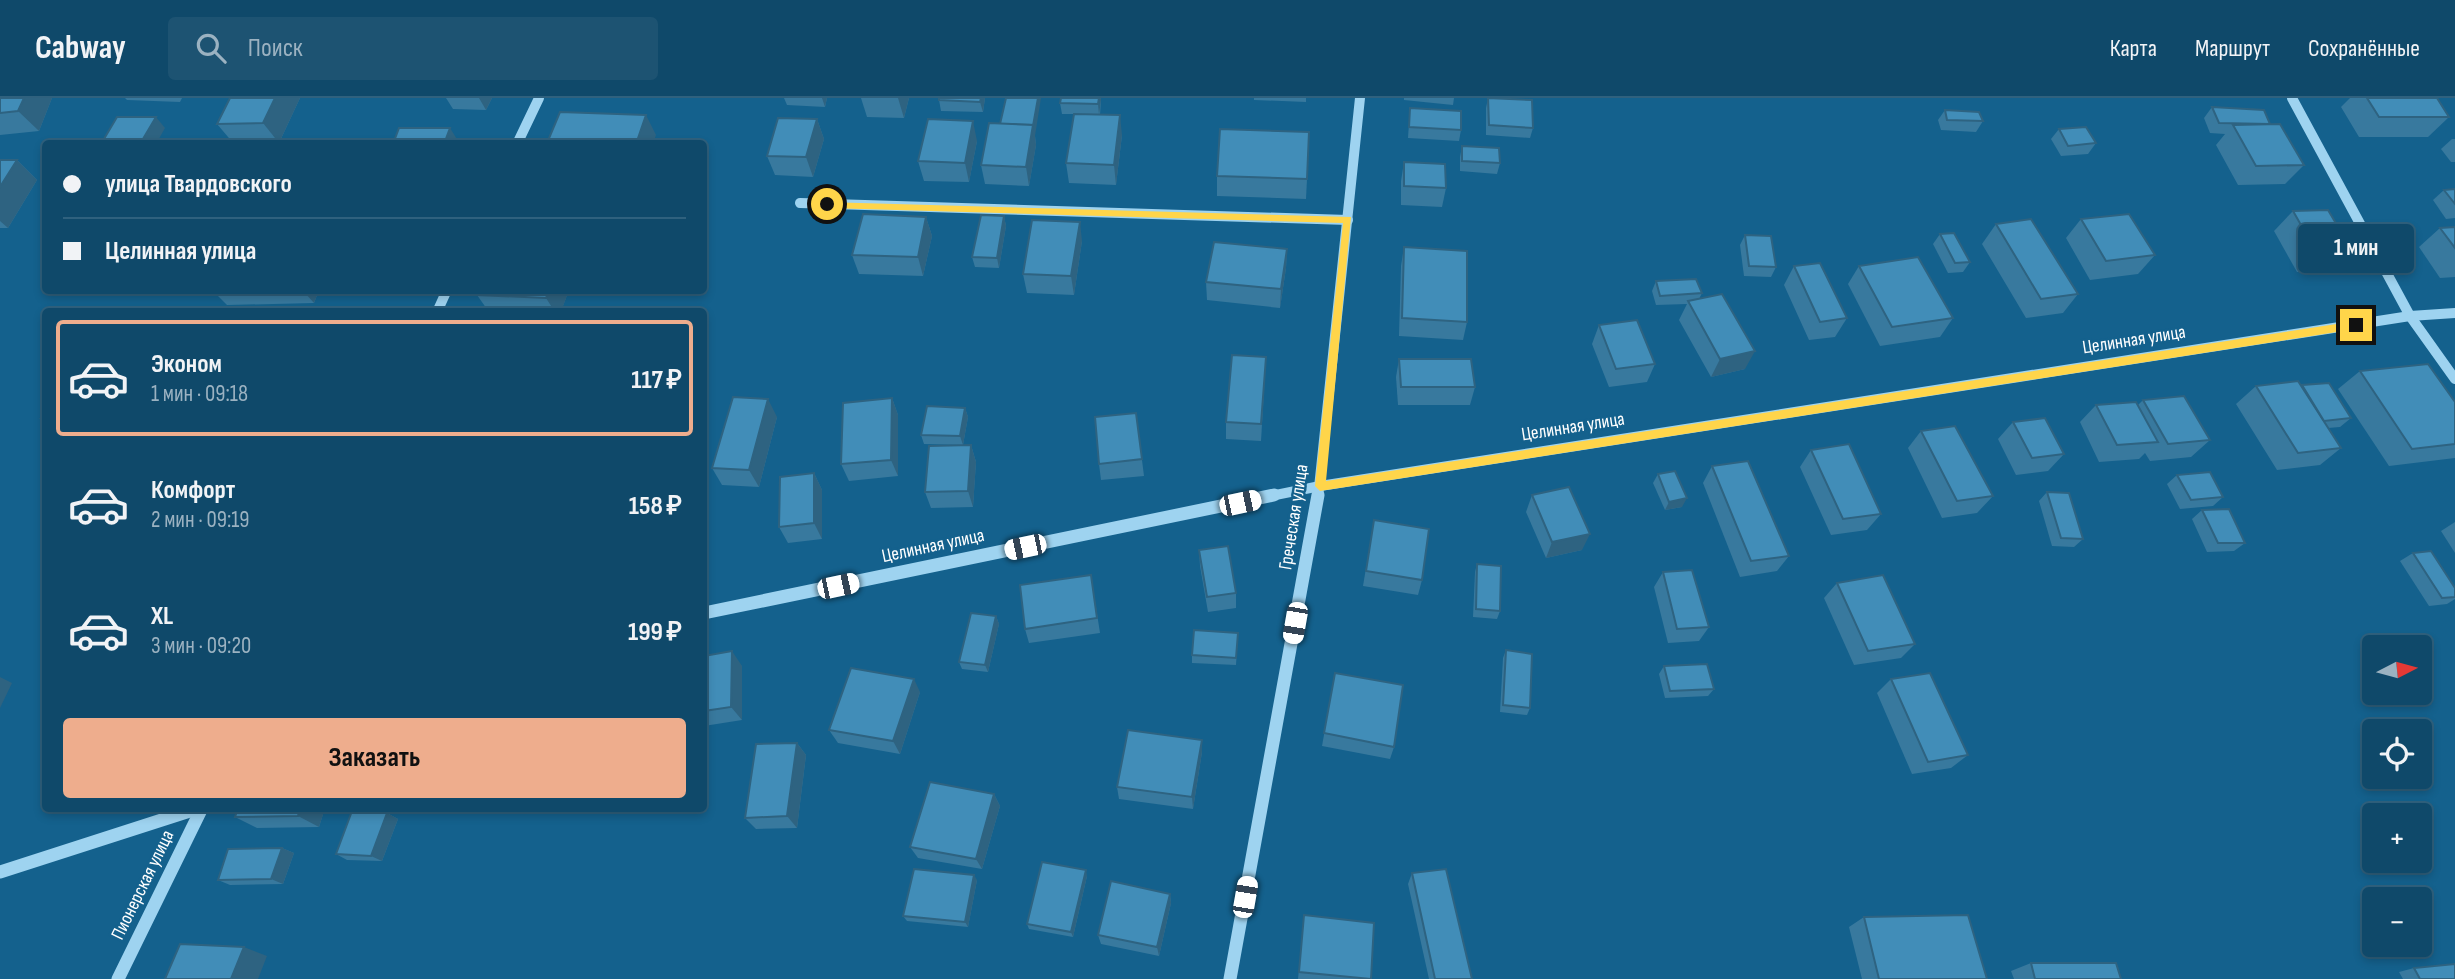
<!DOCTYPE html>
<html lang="ru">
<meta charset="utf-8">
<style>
:root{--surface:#0f496a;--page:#1d5372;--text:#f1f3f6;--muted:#9bb2c1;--line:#2f617e;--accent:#eead8d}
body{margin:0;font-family:"Sofia Sans Condensed",sans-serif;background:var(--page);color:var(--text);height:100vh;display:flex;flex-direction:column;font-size:26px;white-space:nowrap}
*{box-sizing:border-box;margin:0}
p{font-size:23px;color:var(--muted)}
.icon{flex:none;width:38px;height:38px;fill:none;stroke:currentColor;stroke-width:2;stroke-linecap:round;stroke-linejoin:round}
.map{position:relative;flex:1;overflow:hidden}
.details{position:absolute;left:42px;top:210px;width:665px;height:504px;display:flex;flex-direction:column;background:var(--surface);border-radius:7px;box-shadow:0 4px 10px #0003,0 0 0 2px var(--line)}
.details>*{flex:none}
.banner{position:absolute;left:42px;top:42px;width:665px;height:154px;border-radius:7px;box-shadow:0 4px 10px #0003,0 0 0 2px var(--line);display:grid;align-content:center;height:154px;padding:0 21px;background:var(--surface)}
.needle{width:46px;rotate:84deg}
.fabs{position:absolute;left:2362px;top:537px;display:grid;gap:14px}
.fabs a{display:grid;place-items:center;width:70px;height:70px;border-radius:7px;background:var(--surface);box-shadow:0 4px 10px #0003,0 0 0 2px var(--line);font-size:35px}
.end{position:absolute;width:32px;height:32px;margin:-16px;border:9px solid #ffd54a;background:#111;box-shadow:0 0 0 4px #111}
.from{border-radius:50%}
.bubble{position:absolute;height:49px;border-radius:7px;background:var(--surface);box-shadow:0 4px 10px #0003,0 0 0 2px var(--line);font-size:23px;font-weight:700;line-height:49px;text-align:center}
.car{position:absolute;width:21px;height:42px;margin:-21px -10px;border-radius:9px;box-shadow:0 0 5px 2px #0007;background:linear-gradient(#fff 24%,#345 0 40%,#fff 0 76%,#345 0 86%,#fff 0)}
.banner b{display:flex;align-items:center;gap:24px;height:66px;font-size:26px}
.banner b+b{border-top:2px solid var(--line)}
.banner i{width:18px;height:18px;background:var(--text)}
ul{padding:12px 0 0;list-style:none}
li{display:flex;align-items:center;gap:21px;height:116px;margin:0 14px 10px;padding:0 7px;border:4px solid transparent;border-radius:7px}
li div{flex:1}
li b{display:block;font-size:26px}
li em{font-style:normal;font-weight:700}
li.current{border-color:var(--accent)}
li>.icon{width:63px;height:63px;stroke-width:1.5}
.cta{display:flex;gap:14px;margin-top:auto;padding:14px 21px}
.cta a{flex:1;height:80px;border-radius:7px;background:var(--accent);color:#111;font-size:28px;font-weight:700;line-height:80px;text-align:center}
header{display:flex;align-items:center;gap:42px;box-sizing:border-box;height:98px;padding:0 35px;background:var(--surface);border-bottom:2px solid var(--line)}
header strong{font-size:33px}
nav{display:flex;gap:38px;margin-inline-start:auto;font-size:24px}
.search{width:490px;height:63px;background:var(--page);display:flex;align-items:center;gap:18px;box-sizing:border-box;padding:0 24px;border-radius:7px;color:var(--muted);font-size:26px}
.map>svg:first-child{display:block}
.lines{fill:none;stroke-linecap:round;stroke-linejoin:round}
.minor-far1{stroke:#9ed3f0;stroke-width:10}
.minor{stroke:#9ed3f0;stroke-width:13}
.wall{fill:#38799e}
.shaded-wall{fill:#2e6381}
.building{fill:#418db8;stroke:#2e6381;stroke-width:2}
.route{fill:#ffd54a}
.labels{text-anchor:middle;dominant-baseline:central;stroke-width:5;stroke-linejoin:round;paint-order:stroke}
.street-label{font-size:19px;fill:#fff;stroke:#14618d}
</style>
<header>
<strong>Cabway</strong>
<div class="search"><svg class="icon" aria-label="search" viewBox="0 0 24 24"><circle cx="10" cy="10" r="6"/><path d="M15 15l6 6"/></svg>Поиск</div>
<nav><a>Карта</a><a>Маршрут</a><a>Сохранённые</a></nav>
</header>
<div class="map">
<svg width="2455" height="881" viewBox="0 0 2455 881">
<rect width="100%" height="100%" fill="#14618d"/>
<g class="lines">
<g class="minor-far1">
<path d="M2292 0 2410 218 2455 281"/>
<path d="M517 46 539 0"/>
<path d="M800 105 1348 122"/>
<path d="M437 214 447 192"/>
<path d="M1266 399 1320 388 2410 218 2455 215"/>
<path d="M1318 399 1360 0"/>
</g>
<g class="minor">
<path d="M704 515 1274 397"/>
<path d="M0 774 199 710"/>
<path d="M118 881 202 710"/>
<path d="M1230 881 1318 397"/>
</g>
</g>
<g class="wall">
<path d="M0 0H52L39 33 0 37Z"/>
<path d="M125 0H182L180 4 127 2Z"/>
<path d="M230 0H300L279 45 234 46 217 26Z"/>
<path d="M446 0H492L486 12 453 11Z"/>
<path d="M784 0H827L825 9 787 7Z"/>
<path d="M861 0H909L904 20 867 19Z"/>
<path d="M985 0 983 14 941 13 939 2Z"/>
<path d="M1254 0H1306V4L1254 2Z"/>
<path d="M1404 0H1454L1453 7 1404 2Z"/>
<path d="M1488 0 1533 30 1530 40 1486 37V10Z"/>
<path d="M2350 0H2437L2449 19 2428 39H2359L2341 9Z"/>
<path d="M1101 2 1100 17 1122 37 1116 87 1069 85 1066 65 1074 16H1062L1060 5Z"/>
<path d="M2212 9 2270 26 2304 67 2285 86 2238 87 2216 47 2225 36 2210 35 2204 20Z"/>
<path d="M1410 10 1461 32 1459 43 1408 40Z"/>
<path d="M1945 12 1983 23 1976 34 1941 32 1938 22Z"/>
<path d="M817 21 824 41 813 79 775 77 767 58Z"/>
<path d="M2059 31 2096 45 2088 56 2061 58 2051 41Z"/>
<path d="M1035 38 1036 47 1029 88 985 86 981 67Z"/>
<path d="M2452 41H2455V64H2451L2441 51Z"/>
<path d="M977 43 969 84 924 83 918 63Z"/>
<path d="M1462 48 1500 65 1497 76 1460 73V59Z"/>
<path d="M0 62H17L37 82 8 130H0Z"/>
<path d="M1404 64 1446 90 1442 109 1401 107V83Z"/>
<path d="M1217 78 1307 81 1306 101 1217 98Z"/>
<path d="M2455 91V120L2446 121 2433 102 2444 92Z"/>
<path d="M2293 113 2353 154 2333 173 2297 174 2274 133Z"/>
<path d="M1004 118 1006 128 999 170 975 169 972 159Z"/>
<path d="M926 119 932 138 923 178 859 176 852 157Z"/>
<path d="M2081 121 2155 157 2138 176 2090 182 2066 140Z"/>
<path d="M1996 126 2078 196 2063 215 2026 220 1982 146Z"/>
<path d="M2455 129V179L2440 180 2419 149 2440 130Z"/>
<path d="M1940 136 1970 164 1963 174 1948 175 1933 146Z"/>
<path d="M1745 137 1776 169 1771 179 1744 178 1740 147Z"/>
<path d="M1082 143 1074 197 1027 195 1023 176Z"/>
<path d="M1404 149 1467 224 1463 242 1399 238 1401 168Z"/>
<path d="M1287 151 1286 170 1280 210 1207 202 1206 184Z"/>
<path d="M1794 168 1847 220 1835 239 1809 242 1784 187Z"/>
<path d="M1859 168 1953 220 1940 239 1880 248 1848 186Z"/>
<path d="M1656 183 1702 195 1699 201 1745 271 1711 279 1679 222 1687 206 1656 207 1652 193Z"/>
<path d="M319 192 314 205 227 207 217 197Z"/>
<path d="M479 192H569L561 213 585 214H489L477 197Z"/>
<path d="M1599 227 1655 266 1647 284 1609 289 1592 246Z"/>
<path d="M1266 259 1261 343 1226 341V324Z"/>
<path d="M1399 261 1475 289 1470 307H1398L1396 279Z"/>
<path d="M2360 273 2455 304V360L2389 368 2338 291Z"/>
<path d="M2302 287 2351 320 2340 329 2328 330 2341 350 2320 367 2277 372 2236 306 2256 288H2301Z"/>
<path d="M892 300 898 317V378L849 383 841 366Z"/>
<path d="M2143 302 2210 342 2191 359 2150 363 2145 355 2139 361 2099 364 2080 324 2096 307H2138Z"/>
<path d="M965 310 968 319 963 347 924 346 921 337Z"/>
<path d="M1136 315 1144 378 1101 382 1099 366Z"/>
<path d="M777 319 759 389 722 387 712 370Z"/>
<path d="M2013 324 2064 356 2048 373 2016 377 1998 341Z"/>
<path d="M1921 333 1993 398 1977 415 1942 420 1908 350Z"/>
<path d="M971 347 976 364 973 409 931 410 925 394Z"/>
<path d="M1811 352 1881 416 1867 432 1831 437 1800 369Z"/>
<path d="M1712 368 1789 458 1777 473 1740 479 1703 385Z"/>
<path d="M814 375 822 392V441L788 445 779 429Z"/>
<path d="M1658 376 1682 409 1665 412 1653 385Z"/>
<path d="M2177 377 2223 399 2213 408 2180 411 2167 386Z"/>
<path d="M2047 394 2083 441 2074 449 2052 448 2039 403Z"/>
<path d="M1532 397 1582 452 1546 460 1526 414Z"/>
<path d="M2202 412 2245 445 2234 453 2207 454 2192 421Z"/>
<path d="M1374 422 1422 482 1418 497 1363 488Z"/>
<path d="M2455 424V455L2441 433Z"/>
<path d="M1199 452 1236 495V510L1208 514 1200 468Z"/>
<path d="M2413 455 2455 490V501L2447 506 2429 508 2400 463Z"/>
<path d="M1477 466 1500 513 1497 521 1473 519 1475 474Z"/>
<path d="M1663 474 1709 529 1699 543 1668 545 1654 489Z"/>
<path d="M1091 477 1100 535 1029 545 1025 531Z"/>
<path d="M1837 485 1915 546 1901 560 1854 567 1824 500Z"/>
<path d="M996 518 999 526 988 574 962 571 959 564Z"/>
<path d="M1238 535 1236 567 1192 565V557Z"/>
<path d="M1506 552 1530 610 1527 617 1500 614 1503 560Z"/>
<path d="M704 558 742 568V622L704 628Z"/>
<path d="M1664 568 1714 591 1708 598 1665 600 1659 576Z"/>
<path d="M1335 575 1394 649 1390 661 1322 648Z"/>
<path d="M1891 581 1968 657 1951 670 1912 676 1877 595Z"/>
<path d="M920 594 900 656 838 645 829 632Z"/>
<path d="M1202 642V654L1193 711 1119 701 1117 689Z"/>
<path d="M797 645 806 657 797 730 756 731 745 720Z"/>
<path d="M994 696 1000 708 982 771 918 760 910 749Z"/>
<path d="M325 710 319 729 257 730 235 719Z"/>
<path d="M387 715 398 721 382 763 347 762 336 756Z"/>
<path d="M282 750 294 755 283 786 230 787 218 782Z"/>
<path d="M1412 775 1472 881H1429L1408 786Z"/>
<path d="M1087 778 1073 839 1029 831 1027 826Z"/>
<path d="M977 782 968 829 907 823 903 818Z"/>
<path d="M1170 796 1171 805 1159 858 1101 846 1098 837Z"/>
<path d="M1304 817 1371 881H1298Z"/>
<path d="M1864 819 1987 881H1862L1849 829Z"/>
<path d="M2031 865 2121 881H2014L2011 873Z"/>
<path d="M2414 870 2455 881H2403L2399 874Z"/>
</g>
<g class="shaded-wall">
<path d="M24 0H52L39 33 18 13Z"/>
<path d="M275 0H300L279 45 263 25Z"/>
<path d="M479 0H492L486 12Z"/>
<path d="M822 0H827L825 9Z"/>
<path d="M898 0H909L904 20Z"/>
<path d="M981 0H985L983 14 980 4Z"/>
<path d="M1038 0H1041L1035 38 1036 47 1029 88 1026 69Z"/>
<path d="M1099 0H1101V2L1099 17 1098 6Z"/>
<path d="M646 17 656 37 653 46H636Z"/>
<path d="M1120 17 1122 37 1116 87 1114 67Z"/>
<path d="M156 19 165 30 156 46H140Z"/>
<path d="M817 21 824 41 813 79 806 59Z"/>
<path d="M973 23 977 43 969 84 965 65Z"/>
<path d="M450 30 460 46H444Z"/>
<path d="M17 62 37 82 8 130 0 123V89Z"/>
<path d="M1004 118 1006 128 999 170 997 160Z"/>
<path d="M926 119 932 138 923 178 918 159Z"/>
<path d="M1080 124 1082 143 1074 197 1071 178Z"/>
<path d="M1287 151 1286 170 1280 210 1281 191Z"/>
<path d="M306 192H319L314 205 305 195Z"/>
<path d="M549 192H569L561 214H555L546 200Z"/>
<path d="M1755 253 1745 271 1711 279 1720 261Z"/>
<path d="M892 300 898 317V378L891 362Z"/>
<path d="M768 301 777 319 759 389 749 372Z"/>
<path d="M965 310 968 319 963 347 960 338Z"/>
<path d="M971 347 976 364 973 409 968 393Z"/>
<path d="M814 375 822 392V441L814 425Z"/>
<path d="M1687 400 1682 409 1665 412 1669 404Z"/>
<path d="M1590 436 1582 452 1546 460 1552 444Z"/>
<path d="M996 518 999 526 988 574 985 567Z"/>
<path d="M732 553 742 568V622L731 609Z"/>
<path d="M0 579 12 585 0 610Z"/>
<path d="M914 581 920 594 900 656 893 643Z"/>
<path d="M1202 642V654L1193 711 1192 699Z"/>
<path d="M797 645 806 657 797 730 787 718Z"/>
<path d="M994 696 1000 708 982 771 976 761Z"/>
<path d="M300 710H325L319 729 298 718Z"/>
<path d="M387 715 398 721 382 763 371 758Z"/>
<path d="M282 750 294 755 283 786 271 781Z"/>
<path d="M1086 772 1087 778 1073 839 1071 834Z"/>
<path d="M974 777 977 782 968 829 965 824Z"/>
<path d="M1170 796 1171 805 1159 858 1157 849Z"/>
<path d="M244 849 267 858 258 881H231Z"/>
</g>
<g class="building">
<path d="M0 0H24L18 13 0 15Z"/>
<path d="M230 0H275L263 25 217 26Z"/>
<path d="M939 0H981L980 4 939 2Z"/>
<path d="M1006 0H1038L1033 28V27L1000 26Z"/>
<path d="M1061 0H1099L1098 6 1060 5Z"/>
<path d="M1488 0 1532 2 1533 30 1489 27Z"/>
<path d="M2367 0H2437L2449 19H2379Z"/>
<path d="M2212 9 2264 12 2270 26 2219 25Z"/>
<path d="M1410 10 1461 13V32L1409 29Z"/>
<path d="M1945 12 1979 14 1983 23 1947 22Z"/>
<path d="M560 14 646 17 636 46 547 45Z"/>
<path d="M1074 16 1120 17 1114 67 1066 65Z"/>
<path d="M117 19H156L140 46H101Z"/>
<path d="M778 20 817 21 806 59 767 58Z"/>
<path d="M928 21 973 23 965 65 918 63Z"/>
<path d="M989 25 1033 27 1026 69 981 67Z"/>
<path d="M2280 26 2304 67 2256 68 2233 27Z"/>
<path d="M2086 29 2096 45 2068 48 2059 31Z"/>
<path d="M399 30H450L444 46H393Z"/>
<path d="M1220 31 1309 34 1307 81 1217 78Z"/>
<path d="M1462 48 1499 50 1500 65 1462 63Z"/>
<path d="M0 62H17L0 89Z"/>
<path d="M1404 64 1445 66 1446 90 1404 88Z"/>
<path d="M2455 91V106L2444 92Z"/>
<path d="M2328 112 2353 154 2317 155 2293 113Z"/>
<path d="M863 116 926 119 918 159 852 157Z"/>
<path d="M2129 116 2155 157 2106 163 2081 121Z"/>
<path d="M981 117 1004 118 997 160 972 159Z"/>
<path d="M2031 121 2078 196 2041 201 1996 126Z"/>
<path d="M1032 122 1080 124 1071 178 1023 176Z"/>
<path d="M2455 129V150L2440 130Z"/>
<path d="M1954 135 1970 164 1955 165 1940 136Z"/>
<path d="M1745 137 1771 138 1776 169 1749 168Z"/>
<path d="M1214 144 1287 151 1281 191 1206 184Z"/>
<path d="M1404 149 1467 153V224L1402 220Z"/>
<path d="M1918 159 1953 220 1892 229 1859 168Z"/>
<path d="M1820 165 1847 220 1820 224 1794 168Z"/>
<path d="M1696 181 1702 195 1660 198 1656 183Z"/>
<path d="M219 192H306L305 195 217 197Z"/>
<path d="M479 192H549L546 200 477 197Z"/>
<path d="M1722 196 1755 253 1720 261 1688 203Z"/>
<path d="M305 209H357L355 214H303Z"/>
<path d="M552 212 585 214H551Z"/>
<path d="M1637 222 1655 266 1616 271 1599 227Z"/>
<path d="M1232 257 1266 259 1261 326 1226 324Z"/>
<path d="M1399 261H1471L1475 289H1401Z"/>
<path d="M2428 266 2455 304V346L2412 351 2360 273Z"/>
<path d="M2298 283 2341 350 2298 355 2256 288Z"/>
<path d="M2329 285 2351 320 2324 323 2302 287Z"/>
<path d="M2184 298 2210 342 2168 346 2143 302Z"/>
<path d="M733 299 768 301 749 372 712 370Z"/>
<path d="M892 300 891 362 841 366 843 305Z"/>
<path d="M2136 304 2158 344 2117 347 2096 307Z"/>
<path d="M927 308 965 310 960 338 921 337Z"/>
<path d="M46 312V320H41Z"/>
<path d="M1136 315 1142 361 1099 366 1095 319Z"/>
<path d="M2045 320 2064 356 2032 360 2013 324Z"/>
<path d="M1955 328 1993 398 1957 403 1921 333Z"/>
<path d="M1849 346 1881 416 1843 421 1811 352Z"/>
<path d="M971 347 968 393 925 394 929 348Z"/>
<path d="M1748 363 1789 458 1751 463 1712 368Z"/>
<path d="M1675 373 1687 400 1669 404 1658 376Z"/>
<path d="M2210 374 2223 399 2191 402 2177 377Z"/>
<path d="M814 375V425L779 429 780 379Z"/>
<path d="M1569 389 1590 436 1552 444 1532 397Z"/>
<path d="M2047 394 2069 395 2083 441 2061 440Z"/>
<path d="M2229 411 2245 445H2218L2202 412Z"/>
<path d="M1374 422 1429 431 1422 482 1366 473Z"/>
<path d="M1228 448 1236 495 1207 499 1199 452Z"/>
<path d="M2431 453 2455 490V499L2442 500 2413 455Z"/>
<path d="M1477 466 1501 468 1500 513 1476 511Z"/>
<path d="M1692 472 1709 529 1677 531 1663 474Z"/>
<path d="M1091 477 1097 520 1025 531 1020 487Z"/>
<path d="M1883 477 1915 546 1868 553 1837 485Z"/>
<path d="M971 515 996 518 985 567 959 564Z"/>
<path d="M1194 532 1238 535 1236 560 1192 557Z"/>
<path d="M1506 552 1532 556 1530 610 1503 607Z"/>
<path d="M732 553 731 609 704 613V558Z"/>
<path d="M1707 566 1714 591 1670 593 1664 568Z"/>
<path d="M851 570 914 581 893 643 829 632Z"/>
<path d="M1335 575 1403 587 1394 649 1324 635Z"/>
<path d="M1930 575 1968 657 1928 664 1891 581Z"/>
<path d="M1128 632 1202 642 1192 699 1117 689Z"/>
<path d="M797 645 787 718 745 720 756 646Z"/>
<path d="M930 684 994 696 976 761 910 749Z"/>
<path d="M238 710H300L298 718 235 719Z"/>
<path d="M352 713 387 715 371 758 336 756Z"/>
<path d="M282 750 271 781 218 782 228 751Z"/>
<path d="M1042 764 1086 772 1071 834 1027 826Z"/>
<path d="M914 771 974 777 965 824 903 818Z"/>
<path d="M1446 771 1472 881H1435L1412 775Z"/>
<path d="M1111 783 1170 796 1157 849 1098 837Z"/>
<path d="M1304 817 1374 825 1371 881 1299 874Z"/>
<path d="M1968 817 1987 881H1879L1864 819Z"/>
<path d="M180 846 244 849 231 881H165Z"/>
<path d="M2031 865H2116L2121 881H2035Z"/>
<path d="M2455 866V881H2420L2414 870Z"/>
</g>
<path class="route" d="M824 104 1351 119 1326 383 2356 223 2361 227 2356 231 1320 393 1315 388 1343 125 827 110 822 106Z"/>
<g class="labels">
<g class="street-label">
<text transform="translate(2134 242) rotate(-9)">Целинная улица</text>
<text transform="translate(1573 329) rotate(-9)">Целинная улица</text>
<text transform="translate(1294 419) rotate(-81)">Греческая улица</text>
<text transform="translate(933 448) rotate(-12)">Целинная улица</text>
<text transform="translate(143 787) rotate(-64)">Пионерская улица</text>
</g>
</g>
</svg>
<div class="fabs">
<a><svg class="needle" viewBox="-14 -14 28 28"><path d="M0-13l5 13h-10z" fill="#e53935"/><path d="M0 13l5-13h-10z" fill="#9bb2c1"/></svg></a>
<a><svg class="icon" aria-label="locate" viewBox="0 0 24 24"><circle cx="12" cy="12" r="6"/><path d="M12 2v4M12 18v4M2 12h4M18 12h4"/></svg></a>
<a>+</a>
<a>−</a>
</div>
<i class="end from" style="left:827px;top:106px"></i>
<i class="end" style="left:2356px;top:227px"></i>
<div class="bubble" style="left:2298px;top:126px;width:116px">1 мин</div>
<i class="car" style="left:1240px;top:405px;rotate:78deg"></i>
<i class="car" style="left:1025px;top:449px;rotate:258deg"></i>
<i class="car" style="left:838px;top:488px;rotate:78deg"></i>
<i class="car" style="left:1295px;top:525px;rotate:190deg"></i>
<i class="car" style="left:1245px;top:799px;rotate:10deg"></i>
<div class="banner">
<b><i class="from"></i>улица Твардовского</b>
<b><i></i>Целинная улица</b>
</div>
<section class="details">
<ul>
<li class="current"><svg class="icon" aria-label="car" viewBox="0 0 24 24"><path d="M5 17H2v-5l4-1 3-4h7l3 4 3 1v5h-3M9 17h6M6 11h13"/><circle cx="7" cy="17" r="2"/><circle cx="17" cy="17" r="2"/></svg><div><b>Эконом</b><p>1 мин · 09:18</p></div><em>117 ₽</em></li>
<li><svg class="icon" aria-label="car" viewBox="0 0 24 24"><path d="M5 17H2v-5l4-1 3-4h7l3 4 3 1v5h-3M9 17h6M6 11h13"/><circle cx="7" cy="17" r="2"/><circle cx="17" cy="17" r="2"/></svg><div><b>Комфорт</b><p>2 мин · 09:19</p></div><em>158 ₽</em></li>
<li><svg class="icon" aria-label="car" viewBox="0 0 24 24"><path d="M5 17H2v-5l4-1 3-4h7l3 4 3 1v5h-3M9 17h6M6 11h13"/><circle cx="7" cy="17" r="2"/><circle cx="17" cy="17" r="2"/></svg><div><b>XL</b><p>3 мин · 09:20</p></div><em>199 ₽</em></li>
</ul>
<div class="cta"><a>Заказать</a></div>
</section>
</div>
